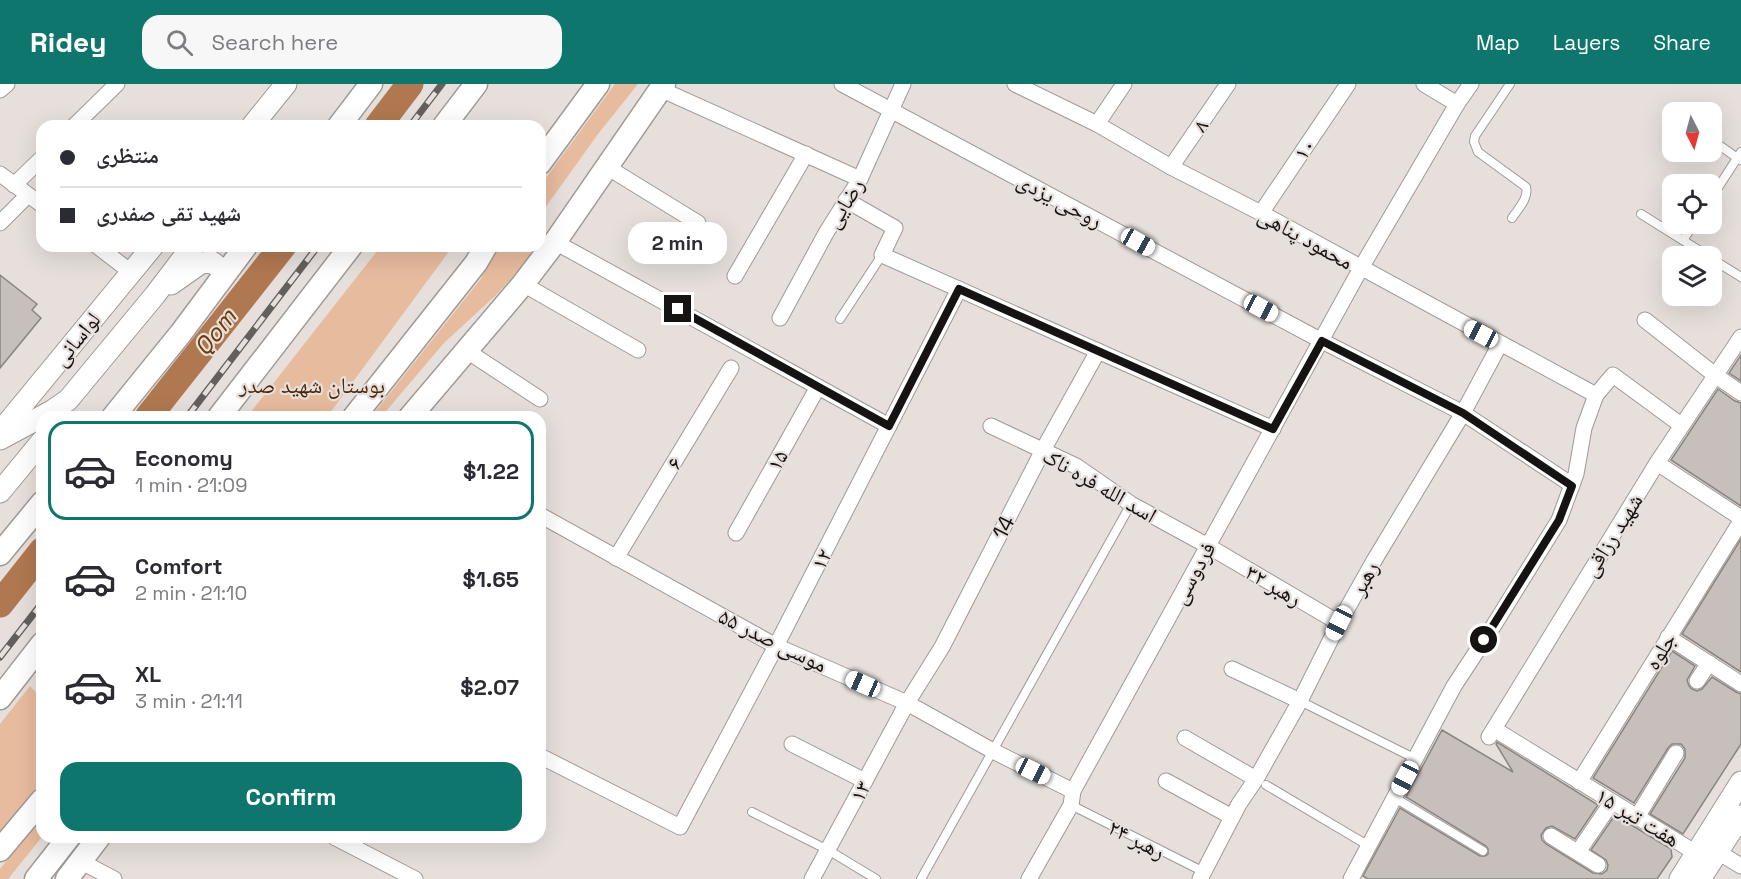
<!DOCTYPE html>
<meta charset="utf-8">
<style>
:root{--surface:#fff;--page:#f7f7f7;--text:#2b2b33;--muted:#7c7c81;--line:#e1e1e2;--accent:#0f766e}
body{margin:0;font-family:"Space Grotesk","Noto Naskh Arabic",sans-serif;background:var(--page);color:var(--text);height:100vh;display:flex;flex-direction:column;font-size:22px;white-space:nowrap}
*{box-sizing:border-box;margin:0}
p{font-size:20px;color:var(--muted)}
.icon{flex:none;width:33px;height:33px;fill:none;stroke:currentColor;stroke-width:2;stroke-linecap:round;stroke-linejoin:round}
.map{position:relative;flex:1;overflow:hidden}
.drawer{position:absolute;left:36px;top:327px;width:510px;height:432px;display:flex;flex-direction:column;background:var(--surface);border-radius:18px;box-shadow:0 6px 24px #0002}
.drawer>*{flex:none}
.guide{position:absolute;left:36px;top:36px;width:510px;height:132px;border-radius:18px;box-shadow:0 6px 24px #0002;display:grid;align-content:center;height:132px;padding:0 24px;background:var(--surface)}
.needle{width:39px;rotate:174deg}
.buttons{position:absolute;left:1662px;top:18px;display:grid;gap:12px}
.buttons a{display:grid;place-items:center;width:60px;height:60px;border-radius:12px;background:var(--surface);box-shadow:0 6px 24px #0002;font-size:30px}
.end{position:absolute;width:27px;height:27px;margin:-14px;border:8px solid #161312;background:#fff;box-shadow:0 0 0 3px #fff}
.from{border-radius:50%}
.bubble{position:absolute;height:42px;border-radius:18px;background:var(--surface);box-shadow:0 6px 24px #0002;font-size:20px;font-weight:700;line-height:42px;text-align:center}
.car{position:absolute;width:18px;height:36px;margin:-18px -9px;border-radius:8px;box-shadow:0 0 4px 2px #0007;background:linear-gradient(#fff 24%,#345 0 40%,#fff 0 76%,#345 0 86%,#fff 0)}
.guide b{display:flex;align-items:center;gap:21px;height:57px;font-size:22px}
.guide b+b{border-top:2px solid var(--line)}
.guide i{width:15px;height:15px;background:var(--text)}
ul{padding:10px 0 0;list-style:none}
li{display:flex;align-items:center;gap:18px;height:99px;margin:0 12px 9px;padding:0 12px;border:3px solid transparent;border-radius:18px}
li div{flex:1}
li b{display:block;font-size:22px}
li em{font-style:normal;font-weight:700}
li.active{border-color:var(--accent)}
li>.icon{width:54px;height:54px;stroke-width:1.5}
.action{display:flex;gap:12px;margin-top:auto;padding:12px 24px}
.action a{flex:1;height:69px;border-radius:18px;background:var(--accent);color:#fff;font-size:24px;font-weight:700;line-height:69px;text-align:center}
header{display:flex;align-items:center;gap:36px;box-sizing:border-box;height:84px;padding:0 30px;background:var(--accent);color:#fff}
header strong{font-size:28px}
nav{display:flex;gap:33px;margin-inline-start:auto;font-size:21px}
.search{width:420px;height:54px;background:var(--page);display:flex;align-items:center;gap:15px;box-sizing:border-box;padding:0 21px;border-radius:18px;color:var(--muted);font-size:22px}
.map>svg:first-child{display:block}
.green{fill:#e7bb9e}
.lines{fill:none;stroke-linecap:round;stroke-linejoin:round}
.river{stroke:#b07850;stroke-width:27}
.building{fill:#c6bfbb;stroke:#8b8581;stroke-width:1.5}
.lane-casing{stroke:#a09a96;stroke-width:10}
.street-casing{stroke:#a09a96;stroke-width:17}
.secondary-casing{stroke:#a09a96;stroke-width:23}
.primary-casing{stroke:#a09a96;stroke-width:25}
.lane{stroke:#fff;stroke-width:8}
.street{stroke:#fff;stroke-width:15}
.secondary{stroke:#fff;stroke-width:21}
.primary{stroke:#fff;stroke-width:22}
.rail-casing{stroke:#635f5d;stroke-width:7}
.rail{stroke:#e6dfdb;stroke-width:4.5;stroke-dasharray:14;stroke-linecap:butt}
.route{stroke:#161312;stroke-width:8}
.labels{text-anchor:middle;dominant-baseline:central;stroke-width:4.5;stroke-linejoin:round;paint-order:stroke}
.street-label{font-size:22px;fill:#161312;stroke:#e6dfdb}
.park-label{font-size:22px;fill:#4d2707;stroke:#e6dfdb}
.water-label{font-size:24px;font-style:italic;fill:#6e3805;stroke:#e6dfdb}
</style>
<header>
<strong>Ridey</strong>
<div class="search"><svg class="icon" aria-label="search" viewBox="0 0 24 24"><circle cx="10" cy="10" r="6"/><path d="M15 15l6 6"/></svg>Search here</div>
<nav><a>Map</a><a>Layers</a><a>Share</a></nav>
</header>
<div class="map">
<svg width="1741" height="795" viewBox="0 0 1741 795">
<rect width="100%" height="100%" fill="#e6dfdb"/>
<g class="green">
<path d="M615 0H638L598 50 540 131V102Z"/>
<path d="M381 162H453L327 333H247Z"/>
<path d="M500 162C515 162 521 168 538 165L496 211 444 259 381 333H371L480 196Z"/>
<path d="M30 602 42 615V697L0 747V640Z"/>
<path d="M42 734V753L8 795H0V785Z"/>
</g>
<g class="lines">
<g class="river">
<path d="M378 42 410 0"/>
<path d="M148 333 283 162"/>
<path d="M0 520 42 467"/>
</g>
</g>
<g class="building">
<path d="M0 191 37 220 32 226 41 234 0 284Z"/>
<path d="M1741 271V297L1729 289Z"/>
<path d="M1718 305 1735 317 1741 319V422L1671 376Z"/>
<path d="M1741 455V588L1682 550Z"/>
<path d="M1672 567 1695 582 1687 596 1689 602 1692 605 1697 607 1702 605 1712 593 1736 608 1741 610V660L1683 750 1650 730 1685 674V665L1681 660H1672L1668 664 1634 719 1593 694Z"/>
<path d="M1442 646 1513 688 1496 660 1497 658 1598 721 1575 755 1552 742 1546 744 1541 751 1542 756 1546 760 1593 789 1602 790 1607 786 1608 781 1606 776 1591 766 1615 731 1671 765 1672 773 1657 795H1368L1363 792 1400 724 1480 772H1485L1488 770V765L1486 762 1406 713Z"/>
</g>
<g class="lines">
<defs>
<g id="lane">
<path d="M1510 0 1475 52 1474 58 1478 68 1526 103C1529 114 1518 125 1512 134"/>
<path d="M1712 56 1740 76"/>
<path d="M1712 113 1741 68"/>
<path d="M1641 130 1708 172"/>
<path d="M1683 156 1694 140"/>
<path d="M1712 175 1741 193"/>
<path d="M840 235 882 171"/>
<path d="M1300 617 1416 675"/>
<path d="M1266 701 1369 762"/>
<path d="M1395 714 1483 767"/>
<path d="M1071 721 1204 788"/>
<path d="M752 728 828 766 876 795"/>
<path d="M921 795 1131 420"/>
</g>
<g id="street">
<path d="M842 0 1322 257 1463 329 1572 401"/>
<path d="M1015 0 1097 40 1171 83 1261 129 1596 311"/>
<path d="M1424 0 1457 20"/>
<path d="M660 5 860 95"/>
<path d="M0 6 7 0"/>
<path d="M1097 40 1124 0"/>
<path d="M74 42 117 0"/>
<path d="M607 83 698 139"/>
<path d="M1171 83 1228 0"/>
<path d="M0 90 42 121"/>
<path d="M14 101 42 74"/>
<path d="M846 116 895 144 882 171 1273 345"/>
<path d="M1261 129 1348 0"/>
<path d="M0 139 28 111"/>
<path d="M555 158 889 342"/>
<path d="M97 162 131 188"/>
<path d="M735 192 806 70"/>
<path d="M523 200 638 266"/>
<path d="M780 234 826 149 860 95 903 0"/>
<path d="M1645 236 1715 291 1741 309"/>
<path d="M467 267 540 315"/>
<path d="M991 342 1076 382 1131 420 1208 462 1339 539"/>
<path d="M1657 379 1741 434"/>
<path d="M540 431 776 562 907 619 993 667 1073 707"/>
<path d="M736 449 818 303"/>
<path d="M616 474 731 284"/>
<path d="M1668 553 1741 600"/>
<path d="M1232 585 1300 617"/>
<path d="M1697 597 1709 579"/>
<path d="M1494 645 1696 769"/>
<path d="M1489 653 1657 379 1741 253"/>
<path d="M1185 654 1256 695"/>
<path d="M792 660 865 697"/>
<path d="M540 672 680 743 776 562 959 205"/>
<path d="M1166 697 1232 733"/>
<path d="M1579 698 1741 437"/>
<path d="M1637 733 1676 669"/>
<path d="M1551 752 1598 781"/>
<path d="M334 753 415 795"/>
<path d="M1578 768 1612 718"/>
<path d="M1718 768 1741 782"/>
<path d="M80 777 114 795"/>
<path d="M812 795 907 619 942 563 1043 366 1098 267"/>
<path d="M1029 795 1071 721 1073 707 1361 184 1457 20 1471 0"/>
<path d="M1200 795 1239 720 1256 695 1300 617 1339 539 1375 475 1463 329 1500 260"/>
<path d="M1351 795 1454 602 1494 541 1559 436 1576 390 1584 344 1596 311 1613 291 1681 341"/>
</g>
<g id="secondary">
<path d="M252 42 286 0"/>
<path d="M171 200 201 179 212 178 226 189"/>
<path d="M0 348 153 162"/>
<path d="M0 355 52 327 68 316 155 211 190 165 194 162"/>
<path d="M0 408 42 357"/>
<path d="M1680 795 1741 698"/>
<path d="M1700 795 1741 732"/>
</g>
<g id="primary">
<path d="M339 42 371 0"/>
<path d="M444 42 476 0"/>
<path d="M540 79 598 0"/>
<path d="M113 333 181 249 246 162"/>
<path d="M219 333 351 162"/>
<path d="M354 333 476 179 486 162"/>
<path d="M410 333 523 200 555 158 664 0"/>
<path d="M0 470 42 419"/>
<path d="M0 614 42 560"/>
<path d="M0 766 42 716"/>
<path d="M36 795 69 753"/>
<path d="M67 795 99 753"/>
</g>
</defs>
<use href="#lane" class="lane-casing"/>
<use href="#street" class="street-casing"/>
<use href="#secondary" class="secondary-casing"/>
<use href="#primary" class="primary-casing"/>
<use href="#lane" class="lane"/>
<use href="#street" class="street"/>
<use href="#secondary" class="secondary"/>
<use href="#primary" class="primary"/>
<defs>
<g id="rail">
<path d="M410 42 442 0"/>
<path d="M187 333 318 162"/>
<path d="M0 573 42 519"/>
</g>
</defs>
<use href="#rail" class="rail-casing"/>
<use href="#rail" class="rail"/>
</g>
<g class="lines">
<path class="route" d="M678 225 889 342 959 205 1273 345 1322 257 1463 329 1572 402 1559 436 1484 556"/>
</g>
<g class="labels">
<g class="street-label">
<text transform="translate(1200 41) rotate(-55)">۸</text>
<text transform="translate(1304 65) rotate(-56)">۱۰</text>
<text transform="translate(1060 116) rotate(28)">روحی یزدی</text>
<text transform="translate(844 119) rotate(-58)">رضایی</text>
<text transform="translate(1306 154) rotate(29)">محمود پناهی</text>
<text transform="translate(76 255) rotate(-51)">لواسانی</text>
<text transform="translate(777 376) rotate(-61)">۱۵</text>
<text transform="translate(674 379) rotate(-59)">۶</text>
<text transform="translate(1100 401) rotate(30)">اسد الله فره ناک</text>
<text transform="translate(1003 443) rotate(-63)">14</text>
<text transform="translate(1612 451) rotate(-58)">شهید رزاقی</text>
<text transform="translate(821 475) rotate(-63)">۱۲</text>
<text transform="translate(1193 489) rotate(-61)">فردوسی</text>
<text transform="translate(1364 494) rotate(-61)">رهبر</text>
<text transform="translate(1274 501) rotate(30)">رهبر ۳۲</text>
<text transform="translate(773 556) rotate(26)">موسی صدر ۵۵</text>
<text transform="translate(1660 567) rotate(-58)">جلوه</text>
<text transform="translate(860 707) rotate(-62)">۱۳</text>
<text transform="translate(1638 733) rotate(31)">هفت تیر ۱۵</text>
<text transform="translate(1137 755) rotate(27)">رهبر ۲۴</text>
</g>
<g class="park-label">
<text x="312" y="301">بوستان شهید صدر</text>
</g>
<g class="water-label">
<text transform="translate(215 248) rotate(-52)">Qom</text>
</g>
</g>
</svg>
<div class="buttons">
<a><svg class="needle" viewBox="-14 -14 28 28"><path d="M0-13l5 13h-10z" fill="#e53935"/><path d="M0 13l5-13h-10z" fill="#7c7c81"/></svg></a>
<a><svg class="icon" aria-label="locate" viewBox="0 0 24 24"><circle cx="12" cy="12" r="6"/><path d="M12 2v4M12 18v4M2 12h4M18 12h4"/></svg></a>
<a><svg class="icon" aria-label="layers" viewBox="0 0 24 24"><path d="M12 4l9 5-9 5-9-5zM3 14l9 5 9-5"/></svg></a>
</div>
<i class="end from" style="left:1484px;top:556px"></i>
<i class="end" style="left:678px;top:225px"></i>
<div class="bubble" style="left:628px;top:138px;width:99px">2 min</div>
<i class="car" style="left:1138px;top:158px;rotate:119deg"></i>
<i class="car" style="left:1261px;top:224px;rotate:118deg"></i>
<i class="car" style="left:1481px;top:250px;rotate:298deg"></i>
<i class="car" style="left:1339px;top:539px;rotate:207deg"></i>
<i class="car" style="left:863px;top:600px;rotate:294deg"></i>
<i class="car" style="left:1033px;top:687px;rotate:116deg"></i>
<i class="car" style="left:1405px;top:694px;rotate:208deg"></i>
<div class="guide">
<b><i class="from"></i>منتظری</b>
<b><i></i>شهید تقی صفدری</b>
</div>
<section class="drawer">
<ul>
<li class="active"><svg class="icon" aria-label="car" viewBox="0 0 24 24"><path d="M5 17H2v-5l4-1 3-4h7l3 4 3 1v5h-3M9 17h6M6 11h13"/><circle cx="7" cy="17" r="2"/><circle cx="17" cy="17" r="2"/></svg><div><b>Economy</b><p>1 min · 21:09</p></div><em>$1.22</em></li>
<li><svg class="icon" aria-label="car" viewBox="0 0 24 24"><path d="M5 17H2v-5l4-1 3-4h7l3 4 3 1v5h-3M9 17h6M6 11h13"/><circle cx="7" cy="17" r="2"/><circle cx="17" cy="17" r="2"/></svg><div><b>Comfort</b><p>2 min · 21:10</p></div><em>$1.65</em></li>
<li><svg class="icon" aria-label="car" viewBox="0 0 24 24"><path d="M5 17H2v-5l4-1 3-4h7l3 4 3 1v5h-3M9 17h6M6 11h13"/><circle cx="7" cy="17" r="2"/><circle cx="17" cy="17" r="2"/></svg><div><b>XL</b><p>3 min · 21:11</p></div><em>$2.07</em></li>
</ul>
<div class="action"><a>Confirm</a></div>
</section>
</div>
